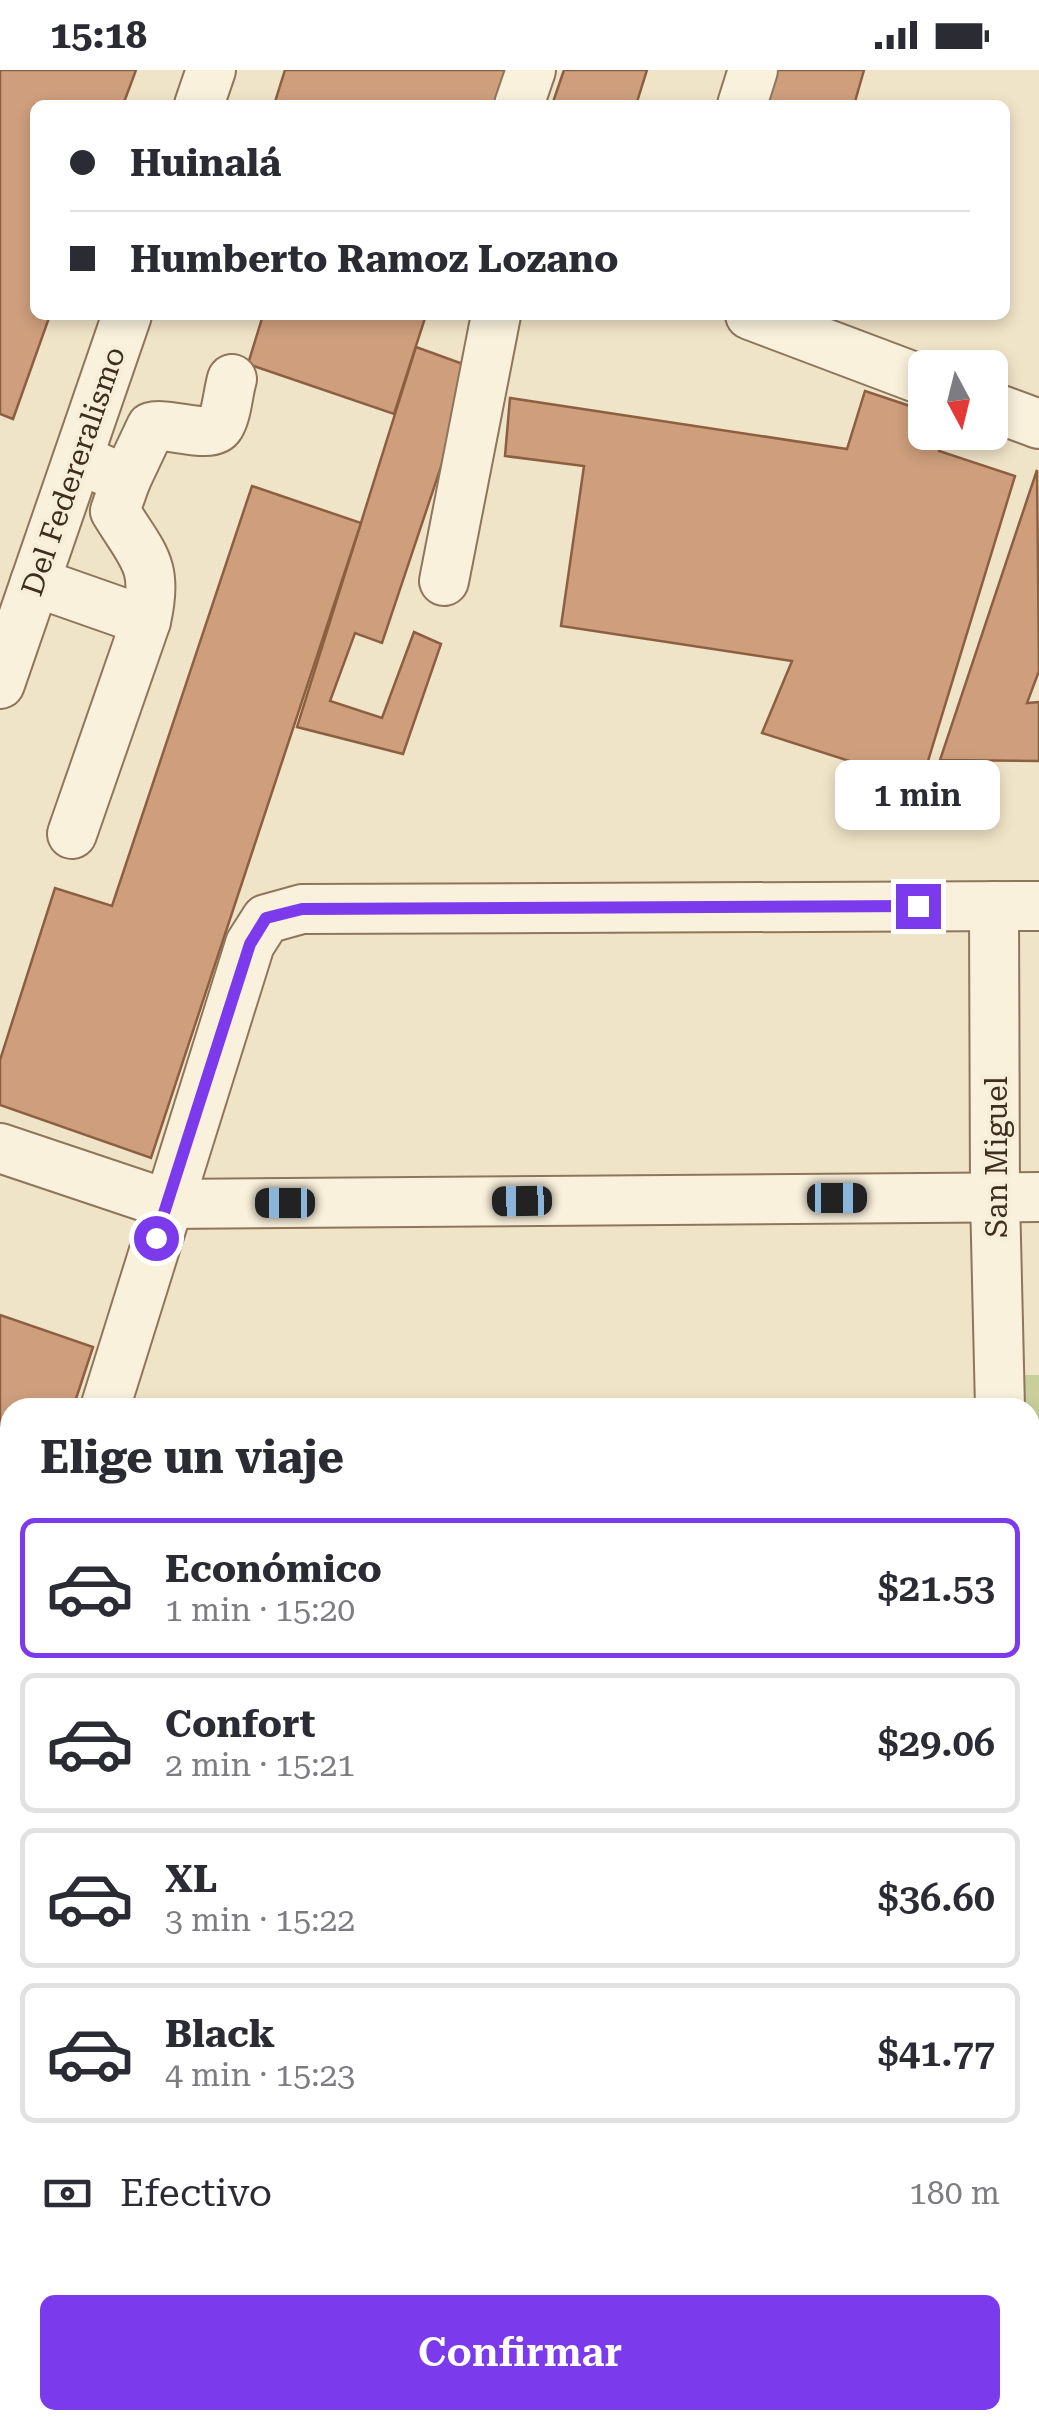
<!DOCTYPE html>
<html lang="es">
<meta charset="utf-8">
<style>
:root{--surface:#fff;--page:#f7f7f7;--text:#2b2b33;--muted:#7c7c81;--line:#e1e1e2;--accent:#7c3aed}
body{margin:0;font-family:"Roboto Serif",serif;background:var(--page);color:var(--text);height:100vh;display:flex;flex-direction:column;font-size:38px;white-space:nowrap}
*{box-sizing:border-box;margin:0}
p{font-size:32px;color:var(--muted)}
.icon{flex:none;width:55px;height:55px;fill:none;stroke:currentColor;stroke-width:2;stroke-linecap:round;stroke-linejoin:round}
.map{position:relative;flex:1;overflow:hidden}
.panel{position:absolute;left:0px;top:1328px;width:1040px;height:1032px;display:flex;flex-direction:column;background:var(--surface);border-radius:30px 30px 0 0;box-shadow:0 5px 15px #0003}
.panel>*{flex:none}
.hud{position:absolute;left:30px;top:30px;width:980px;height:220px;border-radius:15px;box-shadow:0 5px 15px #0003;display:grid;align-content:center;height:220px;padding:0 40px;background:var(--surface)}
.needle{width:65px;rotate:173deg}
.controls{position:absolute;left:908px;top:280px;display:grid;gap:20px}
.controls a{display:grid;place-items:center;width:100px;height:100px;border-radius:15px;background:var(--surface);box-shadow:0 5px 15px #0003;font-size:50px}
.end{position:absolute;width:45px;height:45px;margin:-22px;border:12px solid #7c3aed;background:#fff;box-shadow:0 0 0 5px #fff}
.from{border-radius:50%}
.bubble{position:absolute;height:70px;border-radius:15px;background:var(--surface);box-shadow:0 5px 15px #0003;font-size:32px;font-weight:600;line-height:70px;text-align:center}
.car{position:absolute;width:30px;height:60px;margin:-30px -15px;border-radius:12px;box-shadow:0 0 8px 2px #0007;background:linear-gradient(#222 24%,#8ab4d8 0 40%,#222 0 76%,#8ab4d8 0 86%,#222 0)}
.hud b{display:flex;align-items:center;gap:35px;height:95px;font-size:38px}
.hud b+b{border-top:2px solid var(--line)}
.hud i{width:25px;height:25px;background:var(--text)}
ul{padding:0;list-style:none}
li{display:flex;align-items:center;gap:30px;height:140px;margin:0 20px 15px;padding:0 20px;border:5px solid var(--line);border-radius:15px}
li div{flex:1}
li b{display:block;font-size:38px}
li em{font-style:normal;font-weight:600}
li.active{border-color:var(--accent)}
li>.icon{width:90px;height:90px;stroke-width:1.5}
h2{padding:0 40px;font-size:45px;line-height:120px}
.pay{display:flex;align-items:center;gap:25px;height:110px;padding:0 40px;font-size:38px}
.pay p{margin-inline-start:auto}
.primary-button{display:flex;gap:20px;margin-top:auto;padding:20px 40px}
.primary-button a{flex:1;height:115px;border-radius:15px;background:var(--accent);color:#fff;font-size:40px;font-weight:600;line-height:115px;text-align:center}
.status{display:flex;justify-content:space-between;align-items:center;height:70px;padding:0 50px;background:var(--surface);direction:ltr}
.status svg{height:28px;fill:currentColor}
.map>svg:first-child{display:block}
.green{fill:#c9cf9b}
.building{fill:#cf9f7d;stroke:#8d5f41;stroke-width:2.5}
.lines{fill:none;stroke-linecap:round;stroke-linejoin:round}
.minor-casing{stroke:#8d765c;stroke-width:52}
.minor{stroke:#faf1dc;stroke-width:48}
.route{stroke:#7c3aed;stroke-width:12}
.labels{text-anchor:middle;dominant-baseline:central;stroke-width:8;stroke-linejoin:round;paint-order:stroke}
.street-label{font-size:30px;fill:#3d2e20;stroke:#f7eed8}
</style>
<div class="status"><b>15:18</b><svg viewBox="0 0 49 12"><path d="M0 12V9h3v3zM5 12V6h3v6zM10 12V3h3v9zM15 12V0h3v12zM26 1h20v11H26zM47 4h2v5h-2z"/></svg></div>
<div class="map">
<svg width="1039" height="2358" viewBox="0 0 1039 2358">
<rect width="100%" height="100%" fill="#f0e4c8"/>
<path class="green" d="M999 1305H1039V1582L1030 1584V1338L1001 1337Z"/>
<g class="building">
<path d="M0 0H136L123 35H35V245H50L13 349 0 344Z"/>
<path d="M285 0H506L495 35H274Z"/>
<path d="M564 0H647L636 35H552Z"/>
<path d="M764 0H864L854 35H753Z"/>
<path d="M263 245H426L394 344 248 294Z"/>
<path d="M416 277 474 298 382 573 355 563 330 631 382 648 414 562 441 574 403 684 297 657Z"/>
<path d="M865 321 925 341V362H944L939 381 1015 406 921 714 762 663 792 591 561 556 584 396 505 386 510 328 847 379Z"/>
<path d="M1037 400 1039 601 1027 633 1039 632V691L940 690Z"/>
<path d="M252 416 361 453 151 1088 0 1035V990L55 818 112 836Z"/>
<path d="M0 1245 93 1277 73 1338H10V1528L0 1558Z"/>
</g>
<g class="lines">
<defs>
<g id="minor">
<path d="M199 35 211 0"/>
<path d="M519 35 531 0"/>
<path d="M742 35 753 0"/>
<path d="M750 245 925 311"/>
<path d="M990 336 1039 354"/>
<path d="M97 397 126 410 151 357C168 352 211 370 220 355 227 344 228 322 232 309"/>
<path d="M444 511 496 245"/>
<path d="M35 512 146 551"/>
<path d="M0 614 127 245"/>
<path d="M72 764 146 551C159 495 143 487 115 441L126 410"/>
<path d="M994 836 995 1127 1000 1338"/>
<path d="M0 1078 167 1134 1039 1127"/>
<path d="M105 1338 250 874 266 849 302 839 1039 836"/>
<path d="M0 1659 10 1629"/>
<path d="M0 1720H10"/>
<path d="M1030 1991 1039 1990"/>
<path d="M0 2097 10 2096"/>
<path d="M1030 2291 1039 2290"/>
<path d="M376 2358 454 2350"/>
</g>
</defs>
<use href="#minor" class="minor-casing"/>
<use href="#minor" class="minor"/>
</g>
<g class="lines">
<path class="route" d="M156 1168 250 874 266 848 302 839 918 836"/>
</g>
<g class="labels">
<g class="street-label">
<text transform="translate(73 401) rotate(-71)">Del Federeralismo</text>
<text transform="translate(996 1087) rotate(-90)">San Miguel</text>
</g>
</g>
</svg>
<div class="controls">
<a><svg class="needle" viewBox="-14 -14 28 28"><path d="M0-13l5 13h-10z" fill="#e53935"/><path d="M0 13l5-13h-10z" fill="#7c7c81"/></svg></a>
</div>
<i class="end from" style="left:156px;top:1168px"></i>
<i class="end" style="left:918px;top:836px"></i>
<div class="bubble" style="left:835px;top:690px;width:165px">1 min</div>
<i class="car" style="left:837px;top:1128px;rotate:90deg"></i>
<i class="car" style="left:522px;top:1131px;rotate:269deg"></i>
<i class="car" style="left:285px;top:1133px;rotate:270deg"></i>
<div class="hud">
<b><i class="from"></i>Huinalá</b>
<b><i></i>Humberto Ramoz Lozano</b>
</div>
<section class="panel">
<h2>Elige un viaje</h2>
<ul>
<li class="active"><svg class="icon" aria-label="car" viewBox="0 0 24 24"><path d="M5 17H2v-5l4-1 3-4h7l3 4 3 1v5h-3M9 17h6M6 11h13"/><circle cx="7" cy="17" r="2"/><circle cx="17" cy="17" r="2"/></svg><div><b>Económico</b><p>1 min · 15:20</p></div><em>$21.53</em></li>
<li><svg class="icon" aria-label="car" viewBox="0 0 24 24"><path d="M5 17H2v-5l4-1 3-4h7l3 4 3 1v5h-3M9 17h6M6 11h13"/><circle cx="7" cy="17" r="2"/><circle cx="17" cy="17" r="2"/></svg><div><b>Confort</b><p>2 min · 15:21</p></div><em>$29.06</em></li>
<li><svg class="icon" aria-label="car" viewBox="0 0 24 24"><path d="M5 17H2v-5l4-1 3-4h7l3 4 3 1v5h-3M9 17h6M6 11h13"/><circle cx="7" cy="17" r="2"/><circle cx="17" cy="17" r="2"/></svg><div><b>XL</b><p>3 min · 15:22</p></div><em>$36.60</em></li>
<li><svg class="icon" aria-label="car" viewBox="0 0 24 24"><path d="M5 17H2v-5l4-1 3-4h7l3 4 3 1v5h-3M9 17h6M6 11h13"/><circle cx="7" cy="17" r="2"/><circle cx="17" cy="17" r="2"/></svg><div><b>Black</b><p>4 min · 15:23</p></div><em>$41.77</em></li>
</ul>
<div class="pay"><svg class="icon" aria-label="cash" viewBox="0 0 24 24"><path d="M3 7h18v10H3z"/><circle cx="12" cy="12" r="2"/></svg>Efectivo<p>180 m</p></div>
<div class="primary-button"><a>Confirmar</a></div>
</section>
</div>
